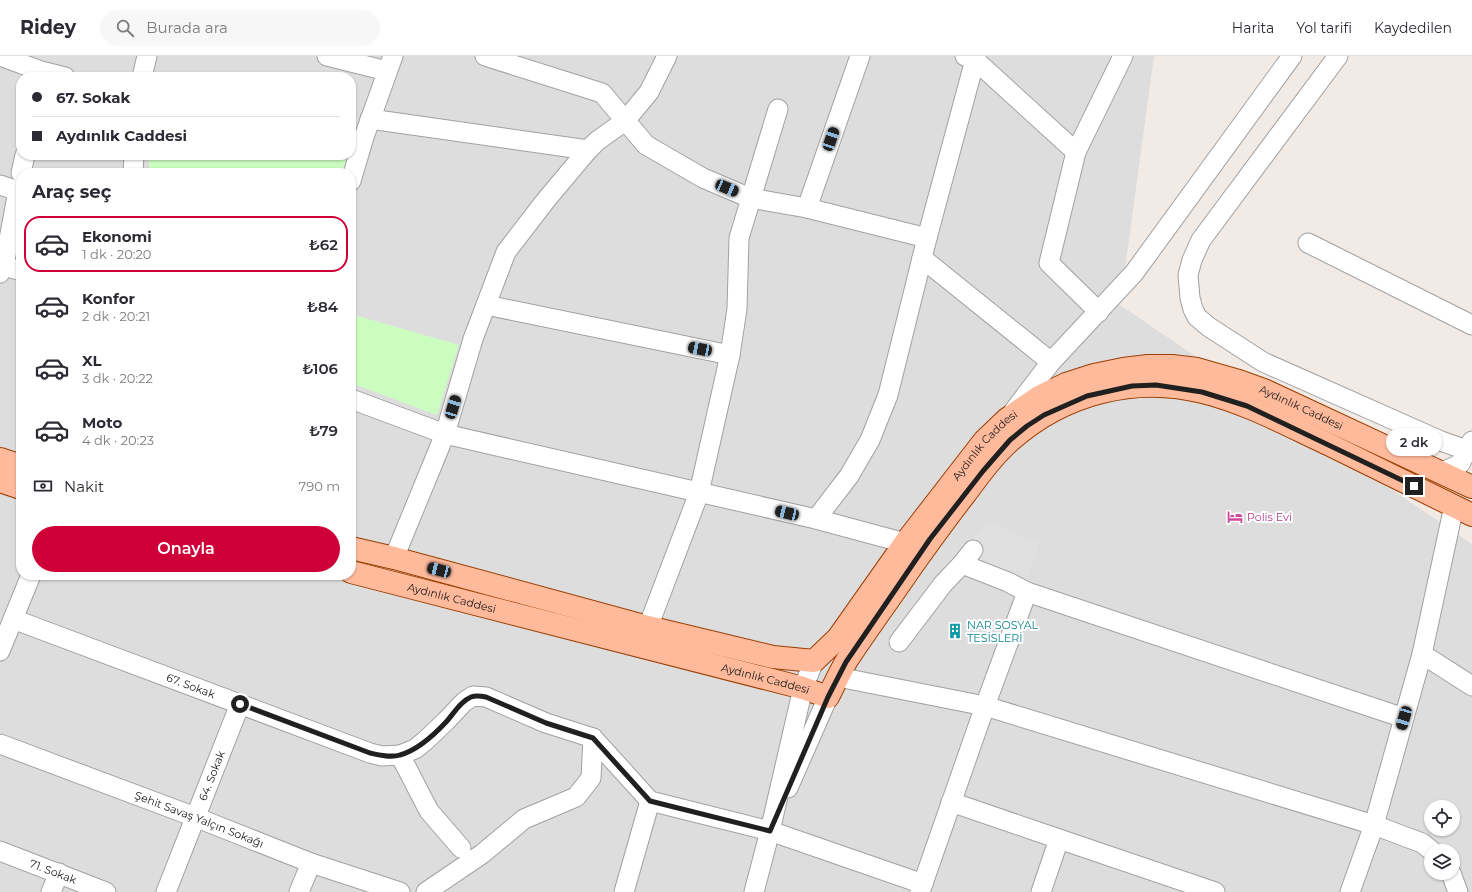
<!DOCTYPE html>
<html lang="tr">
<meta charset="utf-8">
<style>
:root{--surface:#fff;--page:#f7f7f7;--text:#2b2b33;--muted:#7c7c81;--line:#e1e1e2;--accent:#cf0038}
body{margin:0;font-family:Montserrat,sans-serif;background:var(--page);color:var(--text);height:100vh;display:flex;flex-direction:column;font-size:15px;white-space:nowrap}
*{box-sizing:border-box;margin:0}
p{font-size:13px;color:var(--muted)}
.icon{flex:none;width:22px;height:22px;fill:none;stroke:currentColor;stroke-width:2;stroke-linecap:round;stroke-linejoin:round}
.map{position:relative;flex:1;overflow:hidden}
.side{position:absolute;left:16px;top:112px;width:340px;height:412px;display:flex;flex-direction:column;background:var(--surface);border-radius:16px;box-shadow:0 1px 3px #0004}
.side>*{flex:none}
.hud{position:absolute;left:16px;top:16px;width:340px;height:88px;border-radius:16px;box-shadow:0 1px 3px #0004;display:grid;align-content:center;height:88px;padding:0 16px;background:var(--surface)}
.tools{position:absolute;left:1424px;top:744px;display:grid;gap:8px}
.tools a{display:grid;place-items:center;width:36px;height:36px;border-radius:50%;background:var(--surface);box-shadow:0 1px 3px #0004;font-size:20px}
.end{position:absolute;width:18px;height:18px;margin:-9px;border:5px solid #202020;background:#fff;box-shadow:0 0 0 2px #fff}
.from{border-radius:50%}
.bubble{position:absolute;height:28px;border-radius:14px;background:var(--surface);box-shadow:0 1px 3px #0004;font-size:13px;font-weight:600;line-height:28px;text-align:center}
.car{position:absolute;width:12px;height:24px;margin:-12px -6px;border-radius:5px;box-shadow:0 0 3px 1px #0007;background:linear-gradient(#222 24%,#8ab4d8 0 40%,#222 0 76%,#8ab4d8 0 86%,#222 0)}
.hud b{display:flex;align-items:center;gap:14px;height:38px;font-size:15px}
.hud b+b{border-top:1px solid var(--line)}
.hud i{width:10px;height:10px;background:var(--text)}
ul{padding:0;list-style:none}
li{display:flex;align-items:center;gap:12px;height:56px;margin:0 8px 6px;padding:0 8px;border:2px solid transparent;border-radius:16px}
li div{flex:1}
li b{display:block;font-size:15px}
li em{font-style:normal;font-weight:600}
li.selected{border-color:var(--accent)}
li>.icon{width:36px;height:36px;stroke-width:1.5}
h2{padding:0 16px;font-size:18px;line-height:48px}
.pay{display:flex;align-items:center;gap:10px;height:44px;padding:0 16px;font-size:15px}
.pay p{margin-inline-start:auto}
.button{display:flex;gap:8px;margin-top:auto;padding:8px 16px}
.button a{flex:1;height:46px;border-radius:24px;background:var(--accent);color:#fff;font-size:16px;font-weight:600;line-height:46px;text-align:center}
header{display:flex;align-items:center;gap:24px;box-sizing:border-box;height:56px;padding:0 20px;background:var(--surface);border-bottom:1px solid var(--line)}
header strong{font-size:19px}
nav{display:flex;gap:22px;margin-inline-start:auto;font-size:14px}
.search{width:280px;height:36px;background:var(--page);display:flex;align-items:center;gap:10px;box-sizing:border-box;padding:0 14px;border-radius:22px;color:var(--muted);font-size:15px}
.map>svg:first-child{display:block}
.residential{fill:#dedddd;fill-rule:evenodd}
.park{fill:#ccfdc0}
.parking{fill:#e0e0e0}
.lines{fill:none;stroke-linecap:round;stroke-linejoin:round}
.minor-casing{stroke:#a1a1a1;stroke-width:21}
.major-casing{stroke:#9b3e00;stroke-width:24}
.minor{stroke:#fff;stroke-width:19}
.major{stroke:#ffba9c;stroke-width:22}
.route{stroke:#202020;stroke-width:5}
.labels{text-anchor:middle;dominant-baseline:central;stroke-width:4;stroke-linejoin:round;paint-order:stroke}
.street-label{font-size:11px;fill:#202020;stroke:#fff}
.hotel-label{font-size:11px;fill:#b23c85;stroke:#fff;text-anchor:start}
.culture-label{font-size:11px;fill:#0d838f;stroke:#fff;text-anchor:start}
</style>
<header>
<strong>Ridey</strong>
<div class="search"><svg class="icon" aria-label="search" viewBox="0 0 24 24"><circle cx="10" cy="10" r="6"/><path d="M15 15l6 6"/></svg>Burada ara</div>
<nav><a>Harita</a><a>Yol tarifi</a><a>Kaydedilen</a></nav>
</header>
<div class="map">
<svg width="1472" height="836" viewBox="0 0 1472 836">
<rect width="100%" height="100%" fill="#f1eae5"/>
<path class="residential" d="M0 0H1154L1120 249 1472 488V836H0ZM21 21H351V99H21ZM21 117H351V519H21ZM1431 751H1453V773H1431ZM1431 795H1453V817H1431Z"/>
<g class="park">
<path d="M149 99H347L342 117H149Z"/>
<path d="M351 258 459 289 437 359 351 327Z"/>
</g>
<path class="parking" d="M992 468 1040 487 1028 523 959 501 983 469Z"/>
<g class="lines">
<defs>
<g id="minor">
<path d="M0 0 41 15 65 21"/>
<path d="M327 0 387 15"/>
<path d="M485 0 602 37 646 89 703 122 750 142 807 152 927 182"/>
<path d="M965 0 975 4 1076 96"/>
<path d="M1338 0 1201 184 1192 204 1188 219 1190 242 1193 253 1197 261 1209 271 1263 306 1441 385 1472 396"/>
<path d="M142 21 147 0"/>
<path d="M370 63 588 94"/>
<path d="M21 117 25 99"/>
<path d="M133 117 134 99"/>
<path d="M351 125 364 81 393 0"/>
<path d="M0 129 18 135 4 210 0 217"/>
<path d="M807 152 860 0"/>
<path d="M1308 187 1472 269"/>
<path d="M922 202 1051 306"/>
<path d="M4 210 21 215"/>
<path d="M486 249 730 299"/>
<path d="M1099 256 1049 207 1076 96 1123 0"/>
<path d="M351 343 445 378 816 463 905 487"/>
<path d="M1013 356 1051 306 1134 217 1292 0"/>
<path d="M1440 417 1460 408 1472 385"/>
<path d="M816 463 849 420 870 384 888 339 927 182 976 0"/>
<path d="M973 494 962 508 1008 526 1027 536"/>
<path d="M394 502 445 378 473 283 506 196 546 144 588 94 597 85 625 65 649 36 667 0"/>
<path id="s1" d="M13 563 370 697 382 700 400 699 429 755 461 792"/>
<path d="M648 571 699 437 730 299 737 253 739 182 778 53"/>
<path d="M899 586 943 528 962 508"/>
<path d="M0 595 31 519"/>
<path d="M1422 598 1472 630"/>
<path d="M838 621 985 650 1374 769 1422 787 1432 795"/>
<path d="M593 682 650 745 770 775 923 828"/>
<path id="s2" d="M0 688 195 761 311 807 400 836"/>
<path d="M400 699 415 693 425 685 446 665 464 646 473 640 486 641 546 667 593 682"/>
<path d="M788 732 828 641"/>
<path d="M951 746 1059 783"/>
<path id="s3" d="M0 795 106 836"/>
<path d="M1451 817 1458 836"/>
<path d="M51 836 59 817"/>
<path id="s4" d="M166 836 240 648"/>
<path d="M299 836 311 807"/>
<path d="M426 836 482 798 524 763 576 741 591 722 593 682"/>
<path d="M624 836 650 745"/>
<path d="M754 836 770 775 803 632 814 605"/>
<path d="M920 836 985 650 1027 536 1404 662"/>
<path d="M1041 836 1059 783 1215 836"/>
<path d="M1350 836 1374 769 1422 598 1454 450"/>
</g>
<g id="major">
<path d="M0 403 21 410"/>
<path d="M0 425 21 432"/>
<path id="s5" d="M351 492 394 502 648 571 773 601 814 605 838 582 905 487 984 385 1007 363 1039 341 1066 328 1094 319 1123 313 1148 310H1172L1197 313 1239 325 1264 334 1472 431"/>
<path id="s6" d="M351 516 803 632 828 641C834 629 840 616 847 604 868 572 891 541 912 510 930 485 947 461 966 437 980 418 994 399 1011 384 1064 337 1135 319 1203 336 1247 347 1287 369 1328 388 1376 412 1424 435 1472 459"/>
</g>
</defs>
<use href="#minor" class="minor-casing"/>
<use href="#major" class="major-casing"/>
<use href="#minor" class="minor"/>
<use href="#major" class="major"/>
</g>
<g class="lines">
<path class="route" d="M240 648 370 697C379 699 391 702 400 699 418 694 435 678 447 665 454 657 461 645 471 641 476 639 481 640 486 641L546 667 593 682 650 745 770 775 828 641 846 606 930 483 983 415 1010 384 1027 370 1044 359 1087 340 1132 330 1156 329 1202 336 1247 350 1414 430"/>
</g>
<defs>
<symbol id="hotel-bare" viewBox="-9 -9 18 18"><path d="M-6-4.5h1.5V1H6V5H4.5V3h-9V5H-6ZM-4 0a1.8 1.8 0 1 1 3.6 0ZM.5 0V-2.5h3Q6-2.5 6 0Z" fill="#d1479c" stroke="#fff" stroke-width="2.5" paint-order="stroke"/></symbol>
<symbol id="building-bare" viewBox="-9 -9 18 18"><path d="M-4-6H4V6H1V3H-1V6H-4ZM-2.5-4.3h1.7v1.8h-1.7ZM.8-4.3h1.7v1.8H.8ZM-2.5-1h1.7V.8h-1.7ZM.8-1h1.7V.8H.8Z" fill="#0f9aa8" stroke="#fff" stroke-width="2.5" paint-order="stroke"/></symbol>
</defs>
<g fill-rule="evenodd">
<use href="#hotel-bare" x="1224" y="450" width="22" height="22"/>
<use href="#building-bare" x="944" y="564" width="22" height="22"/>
</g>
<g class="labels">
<g class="street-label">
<text stroke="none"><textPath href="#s5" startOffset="1101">Aydınlık Caddesi</textPath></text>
<text stroke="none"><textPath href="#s5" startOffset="753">Aydınlık Caddesi</textPath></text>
<text stroke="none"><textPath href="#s6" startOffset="104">Aydınlık Caddesi</textPath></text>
<text stroke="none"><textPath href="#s6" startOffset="428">Aydınlık Caddesi</textPath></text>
<text stroke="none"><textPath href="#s1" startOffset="190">67. Sokak</textPath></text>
<text stroke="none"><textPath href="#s4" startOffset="125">64. Sokak</textPath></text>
<text stroke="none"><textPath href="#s2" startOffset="213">Şehit Savaş Yalçın Sokağı</textPath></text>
<text stroke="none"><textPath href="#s3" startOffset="57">71. Sokak</textPath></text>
</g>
<g class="hotel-label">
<text x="1247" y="461">Polis Evi</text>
</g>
<g class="culture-label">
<text x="967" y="569">NAR SOSYAL<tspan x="967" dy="13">TESİSLERİ</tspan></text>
</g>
</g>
</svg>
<div class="tools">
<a><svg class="icon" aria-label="locate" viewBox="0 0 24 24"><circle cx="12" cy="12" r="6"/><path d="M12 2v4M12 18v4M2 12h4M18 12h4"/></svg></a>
<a><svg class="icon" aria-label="layers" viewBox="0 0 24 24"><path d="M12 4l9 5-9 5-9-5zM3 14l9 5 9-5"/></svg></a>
</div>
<i class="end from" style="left:240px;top:648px"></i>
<i class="end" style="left:1414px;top:430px"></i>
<div class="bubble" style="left:1386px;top:372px;width:56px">2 dk</div>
<i class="car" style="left:831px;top:83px;rotate:19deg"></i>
<i class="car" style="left:727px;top:132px;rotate:113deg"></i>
<i class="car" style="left:700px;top:293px;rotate:281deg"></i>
<i class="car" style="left:453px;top:351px;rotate:17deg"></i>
<i class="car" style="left:787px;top:457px;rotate:283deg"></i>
<i class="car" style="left:439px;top:514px;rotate:285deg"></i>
<i class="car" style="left:1404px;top:662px;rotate:196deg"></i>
<div class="hud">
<b><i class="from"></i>67. Sokak</b>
<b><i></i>Aydınlık Caddesi</b>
</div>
<section class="side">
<h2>Araç seç</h2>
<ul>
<li class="selected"><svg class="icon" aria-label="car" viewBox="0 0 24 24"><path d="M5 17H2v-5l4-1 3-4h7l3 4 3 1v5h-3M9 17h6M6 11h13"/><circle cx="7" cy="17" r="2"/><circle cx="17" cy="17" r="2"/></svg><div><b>Ekonomi</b><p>1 dk · 20:20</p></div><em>₺62</em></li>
<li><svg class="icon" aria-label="car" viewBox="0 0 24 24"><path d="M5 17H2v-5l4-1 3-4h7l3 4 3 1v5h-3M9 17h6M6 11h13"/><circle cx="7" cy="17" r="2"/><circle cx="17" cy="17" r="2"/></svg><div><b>Konfor</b><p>2 dk · 20:21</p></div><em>₺84</em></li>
<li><svg class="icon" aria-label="car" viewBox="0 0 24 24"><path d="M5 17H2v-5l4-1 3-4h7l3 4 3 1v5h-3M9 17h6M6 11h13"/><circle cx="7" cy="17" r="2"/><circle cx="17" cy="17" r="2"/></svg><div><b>XL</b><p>3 dk · 20:22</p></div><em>₺106</em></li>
<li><svg class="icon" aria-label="car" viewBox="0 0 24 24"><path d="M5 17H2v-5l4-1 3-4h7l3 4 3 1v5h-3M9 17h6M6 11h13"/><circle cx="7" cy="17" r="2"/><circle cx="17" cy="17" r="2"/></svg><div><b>Moto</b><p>4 dk · 20:23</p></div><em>₺79</em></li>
</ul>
<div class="pay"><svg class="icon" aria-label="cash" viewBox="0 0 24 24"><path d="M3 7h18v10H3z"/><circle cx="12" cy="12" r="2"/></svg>Nakit<p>790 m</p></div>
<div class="button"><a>Onayla</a></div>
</section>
</div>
